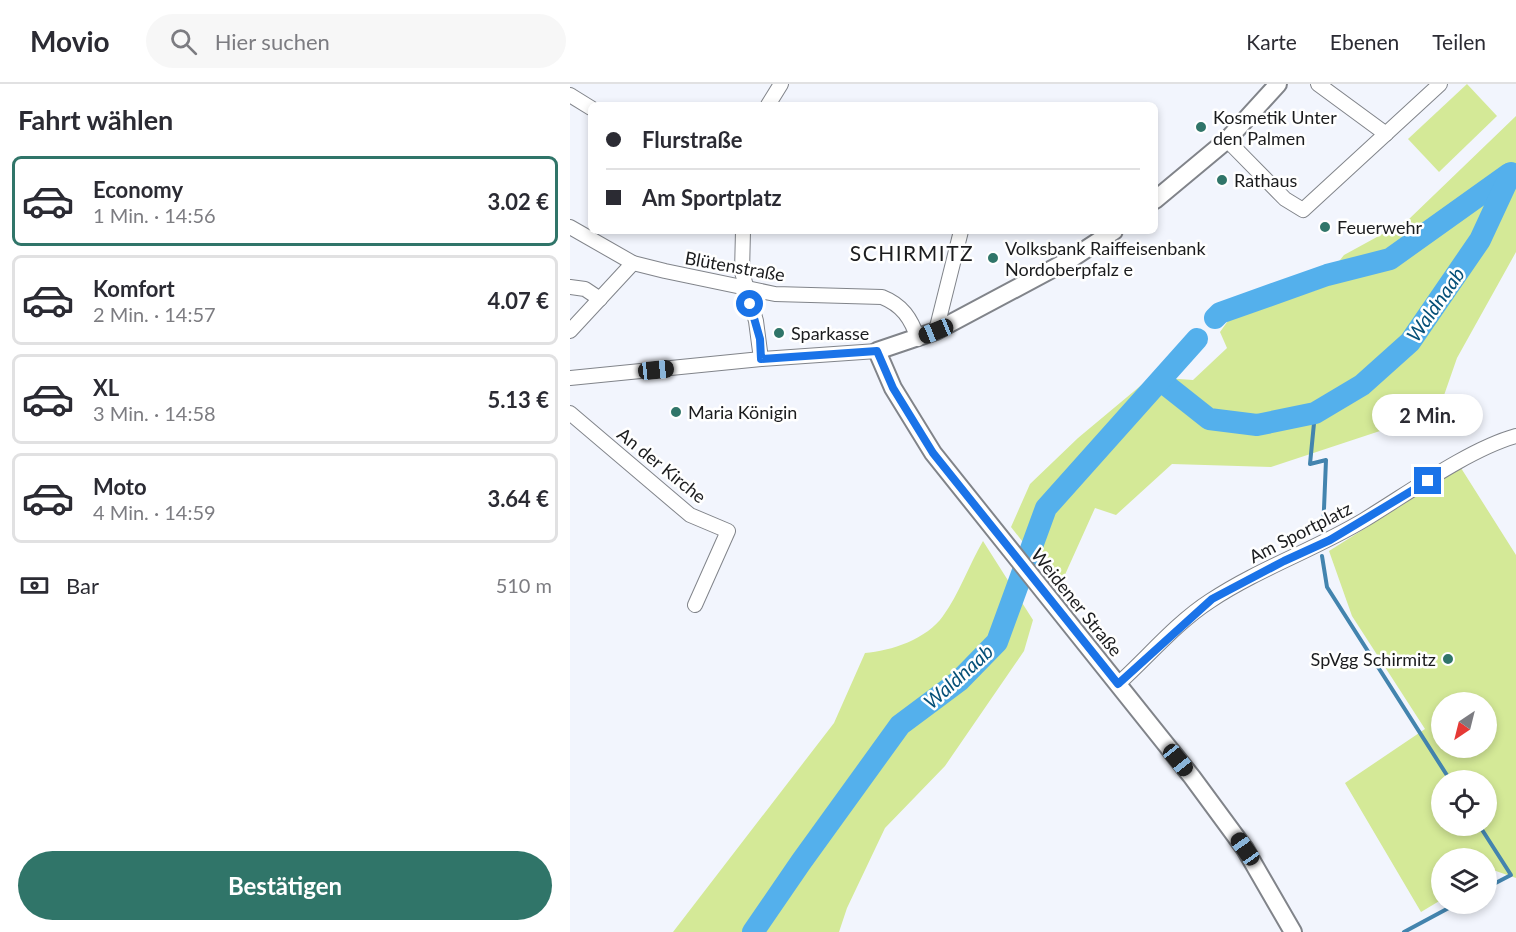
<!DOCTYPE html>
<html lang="de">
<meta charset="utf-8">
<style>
:root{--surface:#fff;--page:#f7f7f7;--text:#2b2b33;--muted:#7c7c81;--line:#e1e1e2;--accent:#307569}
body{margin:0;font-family:Lato,sans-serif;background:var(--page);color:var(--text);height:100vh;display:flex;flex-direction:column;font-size:22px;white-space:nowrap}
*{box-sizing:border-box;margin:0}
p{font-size:20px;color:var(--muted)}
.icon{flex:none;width:33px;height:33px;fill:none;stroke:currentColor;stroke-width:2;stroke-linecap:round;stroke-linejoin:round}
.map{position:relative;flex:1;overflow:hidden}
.drawer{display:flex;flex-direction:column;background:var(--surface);width:570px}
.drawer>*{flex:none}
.top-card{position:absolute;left:18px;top:18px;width:570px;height:132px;border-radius:9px;box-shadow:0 3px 9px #0003;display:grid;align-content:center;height:132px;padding:0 18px;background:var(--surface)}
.needle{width:39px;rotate:215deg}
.buttons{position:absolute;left:861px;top:608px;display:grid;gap:12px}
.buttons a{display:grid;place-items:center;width:66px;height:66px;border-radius:50%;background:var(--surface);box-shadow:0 3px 9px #0003;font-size:30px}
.end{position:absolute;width:27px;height:27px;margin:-14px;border:8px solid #1a73e8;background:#fff;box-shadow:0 0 0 3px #fff}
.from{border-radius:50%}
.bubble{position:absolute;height:42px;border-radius:21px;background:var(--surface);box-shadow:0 3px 9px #0003;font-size:20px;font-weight:700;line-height:42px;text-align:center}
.car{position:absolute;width:18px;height:36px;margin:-18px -9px;border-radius:8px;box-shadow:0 0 4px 2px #0007;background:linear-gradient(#222 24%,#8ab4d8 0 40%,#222 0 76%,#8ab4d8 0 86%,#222 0)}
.top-card b{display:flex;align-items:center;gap:21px;height:57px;font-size:22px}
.top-card b+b{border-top:2px solid var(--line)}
.top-card i{width:15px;height:15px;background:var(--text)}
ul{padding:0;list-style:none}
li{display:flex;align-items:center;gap:18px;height:90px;margin:0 12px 9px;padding:0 6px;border:3px solid var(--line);border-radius:9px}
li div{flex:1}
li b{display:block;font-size:22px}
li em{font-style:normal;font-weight:700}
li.current{border-color:var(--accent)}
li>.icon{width:54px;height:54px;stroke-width:1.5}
h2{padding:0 18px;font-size:27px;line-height:72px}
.pay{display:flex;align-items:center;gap:15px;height:66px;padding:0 18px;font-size:22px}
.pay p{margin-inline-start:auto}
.primary-button{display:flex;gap:12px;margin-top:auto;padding:12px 18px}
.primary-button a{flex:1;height:69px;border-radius:36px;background:var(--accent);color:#fff;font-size:24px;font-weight:700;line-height:69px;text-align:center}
header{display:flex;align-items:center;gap:36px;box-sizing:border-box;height:84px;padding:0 30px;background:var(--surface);border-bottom:2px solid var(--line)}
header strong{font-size:28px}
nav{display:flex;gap:33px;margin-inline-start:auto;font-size:21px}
.search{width:420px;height:54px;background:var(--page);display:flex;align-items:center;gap:15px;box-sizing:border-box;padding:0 21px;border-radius:33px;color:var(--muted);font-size:22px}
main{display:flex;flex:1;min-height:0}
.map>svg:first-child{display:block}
.green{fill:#d4e997;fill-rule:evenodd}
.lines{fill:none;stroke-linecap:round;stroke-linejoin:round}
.stream{stroke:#4384ae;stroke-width:4}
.river{stroke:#54b0ec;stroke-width:22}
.minor-casing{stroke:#81848a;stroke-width:16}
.tertiary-casing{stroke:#81848a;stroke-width:20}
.minor{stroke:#fff;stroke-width:14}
.tertiary{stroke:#fff;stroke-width:16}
.route{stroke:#1a73e8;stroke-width:8}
.poi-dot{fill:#307569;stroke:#fff;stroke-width:2}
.labels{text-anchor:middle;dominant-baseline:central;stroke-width:5;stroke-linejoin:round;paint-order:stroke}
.poi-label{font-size:18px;fill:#1b1c1e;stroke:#fff;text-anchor:start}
.street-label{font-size:18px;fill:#1b1c1e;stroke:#fff}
.water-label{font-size:20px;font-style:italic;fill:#055078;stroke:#fff}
.quarter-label{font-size:21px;letter-spacing:1.5px;fill:#1b1c1e;stroke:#fff}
</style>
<header>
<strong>Movio</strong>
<div class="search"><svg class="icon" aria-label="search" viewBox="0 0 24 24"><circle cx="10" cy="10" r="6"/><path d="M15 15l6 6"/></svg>Hier suchen</div>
<nav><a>Karte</a><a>Ebenen</a><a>Teilen</a></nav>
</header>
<main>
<section class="drawer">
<h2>Fahrt wählen</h2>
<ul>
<li class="current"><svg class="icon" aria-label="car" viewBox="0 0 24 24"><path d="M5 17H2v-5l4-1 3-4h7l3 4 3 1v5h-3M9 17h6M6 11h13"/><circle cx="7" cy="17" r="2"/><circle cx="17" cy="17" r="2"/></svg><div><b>Economy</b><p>1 Min. · 14:56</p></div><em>3.02 €</em></li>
<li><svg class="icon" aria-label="car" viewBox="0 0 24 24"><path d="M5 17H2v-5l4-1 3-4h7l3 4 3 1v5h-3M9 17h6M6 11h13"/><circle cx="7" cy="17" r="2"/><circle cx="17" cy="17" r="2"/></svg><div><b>Komfort</b><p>2 Min. · 14:57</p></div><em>4.07 €</em></li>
<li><svg class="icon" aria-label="car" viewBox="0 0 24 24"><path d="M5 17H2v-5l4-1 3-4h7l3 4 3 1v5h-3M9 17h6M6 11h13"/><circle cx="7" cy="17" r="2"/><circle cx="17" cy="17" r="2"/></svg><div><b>XL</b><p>3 Min. · 14:58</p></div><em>5.13 €</em></li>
<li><svg class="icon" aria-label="car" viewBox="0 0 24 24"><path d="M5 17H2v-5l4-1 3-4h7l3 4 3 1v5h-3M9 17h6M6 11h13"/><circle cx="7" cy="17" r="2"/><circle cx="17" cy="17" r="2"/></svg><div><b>Moto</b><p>4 Min. · 14:59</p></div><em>3.64 €</em></li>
</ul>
<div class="pay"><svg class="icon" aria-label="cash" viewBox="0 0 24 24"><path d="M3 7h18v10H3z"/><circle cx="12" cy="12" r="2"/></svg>Bar<p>510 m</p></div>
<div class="primary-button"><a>Bestätigen</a></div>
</section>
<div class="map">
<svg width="946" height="848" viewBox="0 0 946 848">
<rect width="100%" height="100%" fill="#f2f5fd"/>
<g class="green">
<path d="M897 0 927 32 869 88 838 55Z"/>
<path d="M946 32V168L887 274 864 340 816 345 701 383 602 380 546 431 525 424 489 504 441 443 460 400 508 354 581 293 623 296 657 264 650 248 660 234 746 206 774 171 838 136Z"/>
<path d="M891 384 946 471V794L923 786 917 790 916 774H872L871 816 851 828 775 699 855 645 782 532 759 467ZM872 618H916V663H872ZM872 696H916V741H872Z"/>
<path d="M413 457 463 536 454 567 375 682 315 744 277 824 269 848H103L264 639 295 569C321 567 357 555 373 532 389 510 399 481 413 457Z"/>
</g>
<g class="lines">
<g class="stream">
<path d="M745 329 740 380 756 376 753 449"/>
<path d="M752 472 757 503 880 696"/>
<path d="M909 741 941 791 916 804"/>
<path d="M834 848 888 819"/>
</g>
<g class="river">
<path d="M645 234 650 229 757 191 820 175 939 90"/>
<path d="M591 297 639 335 687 341 745 329 792 301 840 258 910 156 941 89"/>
<path d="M183 848 231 778 330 641 389 597 427 558 476 424 627 255"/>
</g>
<defs>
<g id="minor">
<path d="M748 0 816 50"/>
<path d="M0 11 21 24"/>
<path d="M198 21 211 0"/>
<path d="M657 56 715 115 733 126 870 0"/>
<path d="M0 143 63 179 95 187 205 210 312 213C332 221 341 234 348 255"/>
<path d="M173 147 172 188 186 237 191 275"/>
<path d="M0 203 15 205 30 215"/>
<path d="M0 247 63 179"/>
<path d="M366 247 391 147"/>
<path d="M0 294 191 275 307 267"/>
<path d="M0 329 120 431 158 447 125 521"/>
<path d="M548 600C578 573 606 539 640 517 688 485 744 466 794 436 837 410 899 365 946 352"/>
</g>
<g id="tertiary">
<path d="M585 116 657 56 708 0"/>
<path d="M544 147 501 175 366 247 307 267 323 304 363 369 622 693 675 765 723 848"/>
</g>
</defs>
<use href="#minor" class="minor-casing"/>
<use href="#tertiary" class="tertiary-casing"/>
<use href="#minor" class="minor"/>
<use href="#tertiary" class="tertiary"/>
</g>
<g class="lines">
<path class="route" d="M180 220 190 255 191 275 307 267 323 304 363 369 548 600 642 515 714 477 760 456 858 397"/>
</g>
<g class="poi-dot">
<circle cx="631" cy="43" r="6"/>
<circle cx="652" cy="96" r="6"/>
<circle cx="755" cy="143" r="6"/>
<circle cx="423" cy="174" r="6"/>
<circle cx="209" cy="249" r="6"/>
<circle cx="106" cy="328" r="6"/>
<circle cx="878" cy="575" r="6"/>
</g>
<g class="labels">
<g class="poi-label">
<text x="643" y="33">Kosmetik Unter<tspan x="643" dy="21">den Palmen</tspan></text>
<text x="664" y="96">Rathaus</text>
<text x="767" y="143">Feuerwehr</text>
<text x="435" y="164">Volksbank Raiffeisenbank<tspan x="435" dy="21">Nordoberpfalz e</tspan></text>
<text x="221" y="249">Sparkasse</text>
<text x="118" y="328">Maria Königin</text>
<text x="866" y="575" text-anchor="end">SpVgg Schirmitz</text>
</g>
<g class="street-label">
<text transform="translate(165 182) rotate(10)">Blütenstraße</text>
<text transform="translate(92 381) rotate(39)">An der Kirche</text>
<text transform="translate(730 448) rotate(-27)">Am Sportplatz</text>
<text transform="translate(507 518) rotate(51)">Weidener Straße</text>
</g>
<g class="water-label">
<text transform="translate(865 220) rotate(-55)">Waldnaab</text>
<text transform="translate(388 592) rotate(-42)">Waldnaab</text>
</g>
<g class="quarter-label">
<text x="342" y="168">SCHIRMITZ</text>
</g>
</g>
</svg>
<div class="buttons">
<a><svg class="needle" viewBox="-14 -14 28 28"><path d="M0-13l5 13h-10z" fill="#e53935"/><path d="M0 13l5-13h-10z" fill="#7c7c81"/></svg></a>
<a><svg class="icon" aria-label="locate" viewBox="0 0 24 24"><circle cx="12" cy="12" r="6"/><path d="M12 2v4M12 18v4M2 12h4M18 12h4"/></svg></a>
<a><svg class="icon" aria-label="layers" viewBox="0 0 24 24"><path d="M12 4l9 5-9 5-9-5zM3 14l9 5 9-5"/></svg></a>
</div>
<i class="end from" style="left:180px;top:220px"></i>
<i class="end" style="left:858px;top:397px"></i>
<div class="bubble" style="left:802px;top:310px;width:111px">2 Min.</div>
<i class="car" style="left:366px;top:247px;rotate:248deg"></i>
<i class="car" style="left:86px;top:286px;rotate:84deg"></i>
<i class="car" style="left:608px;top:676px;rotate:141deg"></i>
<i class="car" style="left:675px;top:765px;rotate:325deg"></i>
<div class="top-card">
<b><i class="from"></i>Flurstraße</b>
<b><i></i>Am Sportplatz</b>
</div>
</div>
</main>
